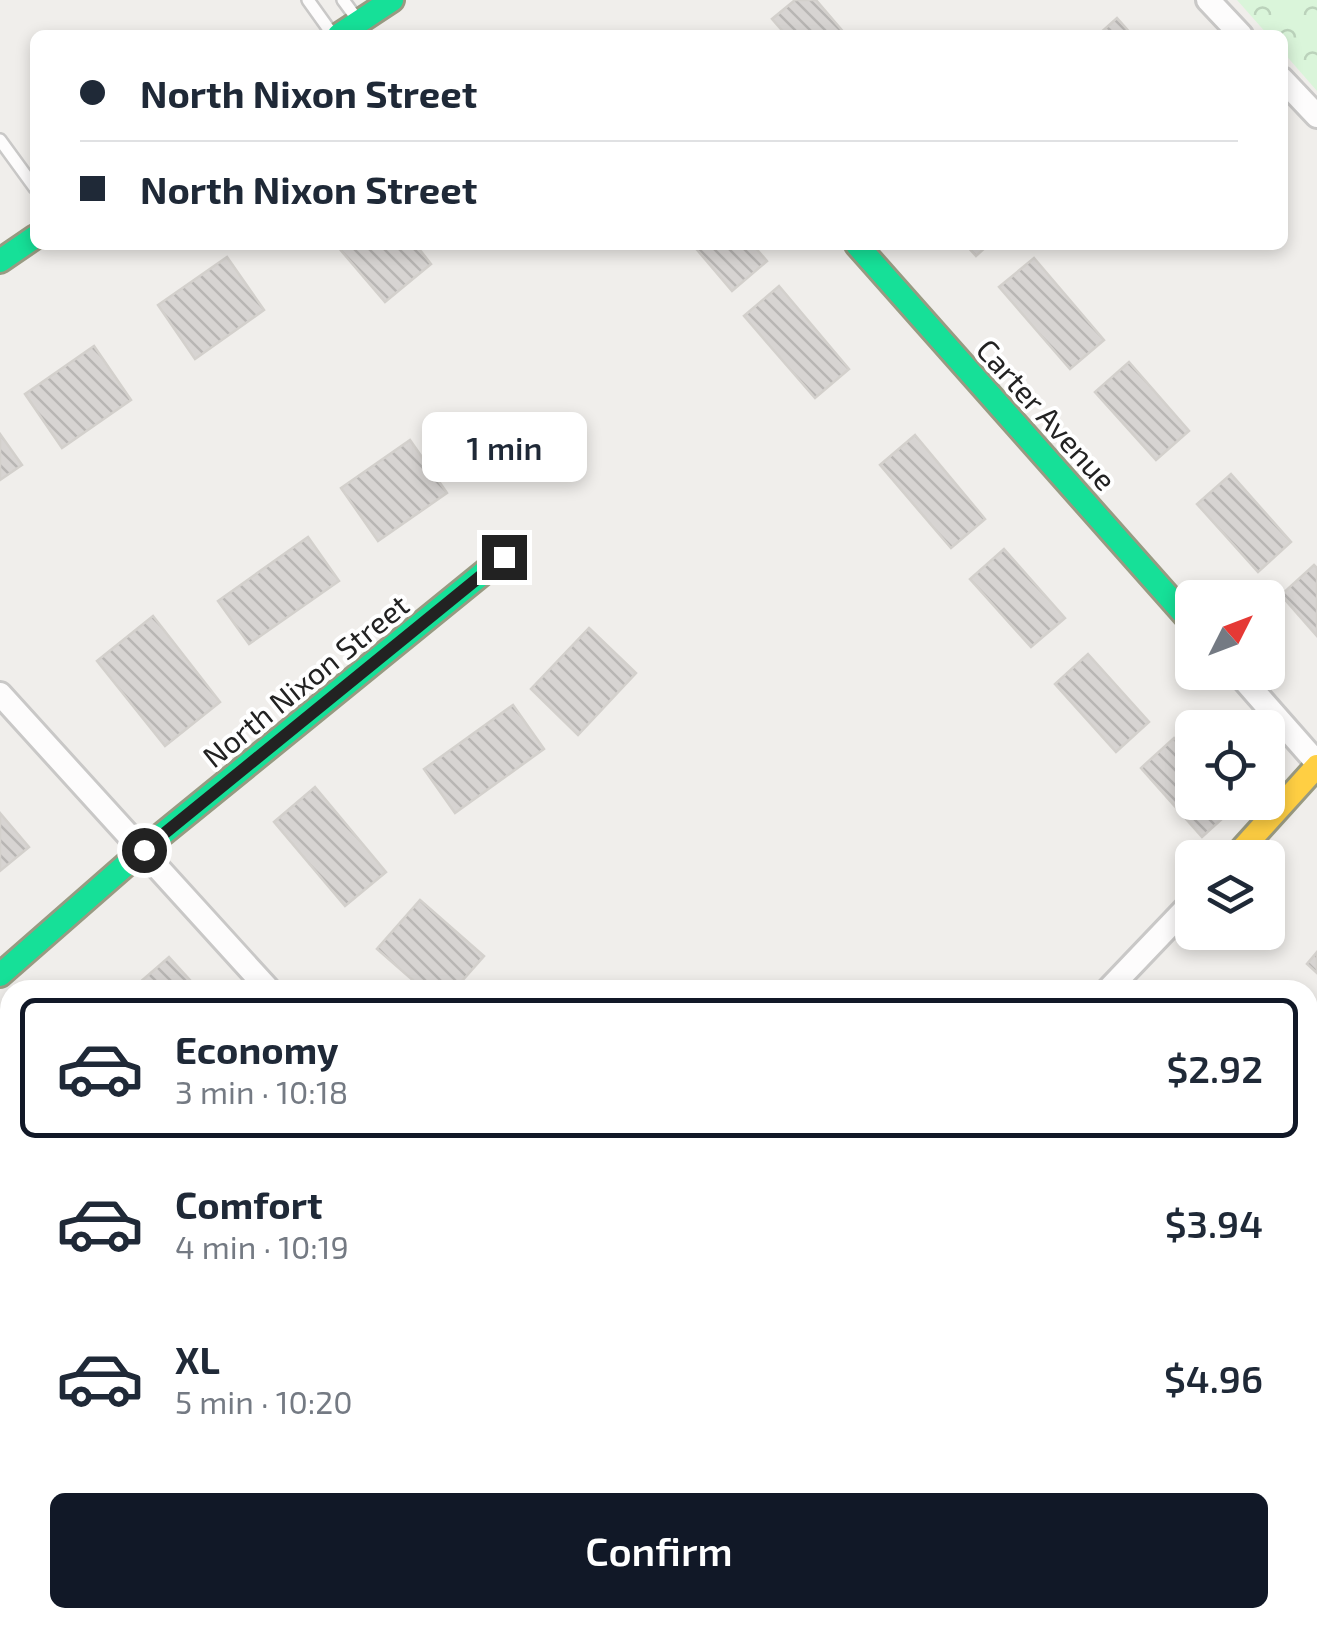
<!DOCTYPE html>
<meta charset="utf-8">
<style>
:root{--surface:#fff;--page:#f2f2f3;--text:#1f2937;--muted:#747a83;--line:#e0e1e3;--accent:#111827}
body{margin:0;font-family:"Exo 2",sans-serif;background:var(--page);color:var(--text);height:100vh;display:flex;flex-direction:column;font-size:38px;white-space:nowrap}
*{box-sizing:border-box;margin:0}
p{font-size:32px;color:var(--muted)}
.icon{flex:none;width:55px;height:55px;fill:none;stroke:currentColor;stroke-width:2;stroke-linecap:round;stroke-linejoin:round}
.map{position:relative;flex:1;overflow:hidden}
.sheet{position:absolute;left:0px;top:980px;width:1318px;height:648px;display:flex;flex-direction:column;background:var(--surface);border-radius:30px 30px 0 0;box-shadow:0 5px 15px #0003}
.sheet>*{flex:none}
.banner{position:absolute;left:30px;top:30px;width:1258px;height:220px;border-radius:15px;box-shadow:0 5px 15px #0003;display:grid;align-content:center;height:220px;padding:0 50px;background:var(--surface)}
.needle{width:65px;rotate:48deg}
.controls{position:absolute;left:1175px;top:580px;display:grid;gap:20px}
.controls a{display:grid;place-items:center;width:110px;height:110px;border-radius:15px;background:var(--surface);box-shadow:0 5px 15px #0003;font-size:50px}
.end{position:absolute;width:45px;height:45px;margin:-22px;border:12px solid #222;background:#fff;box-shadow:0 0 0 5px #fff}
.from{border-radius:50%}
.bubble{position:absolute;height:70px;border-radius:15px;background:var(--surface);box-shadow:0 5px 15px #0003;font-size:32px;font-weight:600;line-height:70px;text-align:center}
.banner b{display:flex;align-items:center;gap:35px;height:95px;font-size:38px}
.banner b+b{border-top:2px solid var(--line)}
.banner i{width:25px;height:25px;background:var(--text)}
ul{padding:18px 0 0;list-style:none}
li{display:flex;align-items:center;gap:30px;height:140px;margin:0 20px 15px;padding:0 30px;border:5px solid transparent;border-radius:15px}
li div{flex:1}
li b{display:block;font-size:38px}
li em{font-style:normal;font-weight:600}
li.active{border-color:var(--accent)}
li>.icon{width:90px;height:90px;stroke-width:1.5}
.button{display:flex;gap:20px;margin-top:auto;padding:20px 50px}
.button a{flex:1;height:115px;border-radius:15px;background:var(--accent);color:#fff;font-size:40px;font-weight:600;line-height:115px;text-align:center}
.map>svg:first-child{display:block}
.park{fill:url(#park-crowns)}
.building{fill:url(#building-back-hatch);stroke:#d3d0cc;stroke-width:2.5}
.lines{fill:none;stroke-linecap:round;stroke-linejoin:round}
.lane-casing{stroke:#c9c8c7;stroke-width:16}
.street-casing{stroke:#c9c8c7;stroke-width:28}
.fast-casing{stroke:#999a82;stroke-width:28}
.slow-casing{stroke:#999a82;stroke-width:28}
.lane{stroke:#fdfcfc;stroke-width:11}
.street{stroke:#fdfcfc;stroke-width:22}
.fast{stroke:#16e098;stroke-width:22}
.slow{stroke:#ffcf43;stroke-width:22}
.route{stroke:#222;stroke-width:12}
.labels{text-anchor:middle;dominant-baseline:central;stroke-width:8;stroke-linejoin:round;paint-order:stroke}
.street-label{font-size:30px;fill:#222;stroke:#fff}
</style>
<div class="map">
<svg width="1317" height="1626" viewBox="0 0 1317 1626">
<defs>
<pattern id="park-crowns" width="20" height="18" patternUnits="userSpaceOnUse" patternTransform="scale(2.5)"><rect width="20" height="18" fill="#daf5da"/><path d="M2 6a3 3 0 1 1 6 0M12 15a3 3 0 1 1 6 0" fill="none" stroke="#bbd2bb"/></pattern>
<pattern id="building-back-hatch" width="6" height="6" patternUnits="userSpaceOnUse" patternTransform="scale(2.5)"><rect width="6" height="6" fill="#d7d4d2"/><path d="M-1 5l2 2M0 0l6 6M5-1l2 2" fill="none" stroke="#b8b6b4"/></pattern>
</defs>
<rect width="100%" height="100%" fill="#f0eeeb"/>
<path class="park" d="M1237 0H1317V91L1283 52 1282 35H1268Z"/>
<g class="building">
<path d="M795 0H816L846 35H786L772 19Z"/>
<path d="M1117 18 1132 35H1098Z"/>
<path d="M416 245 431 264 385 302 338 247Z"/>
<path d="M693 245H753L767 261 732 291Z"/>
<path d="M966 245H988L976 256Z"/>
<path d="M227 257 264 310 195 359 158 305Z"/>
<path d="M1034 258 1104 340 1070 369 999 287Z"/>
<path d="M779 286 849 369 815 398 744 316Z"/>
<path d="M94 346 131 400 62 448 25 394Z"/>
<path d="M1129 362 1189 431 1156 460 1095 392Z"/>
<path d="M0 434 22 465 0 480Z"/>
<path d="M915 435 985 519 951 548 880 465Z"/>
<path d="M410 440 447 493 378 541 341 488Z"/>
<path d="M1231 474 1291 542 1258 572 1197 504Z"/>
<path d="M308 537 339 581 249 644 218 601Z"/>
<path d="M1004 549 1065 618 1031 647 970 579Z"/>
<path d="M1314 565 1317 568V636L1281 595Z"/>
<path d="M153 616 220 702 165 746 97 661Z"/>
<path d="M589 628 636 673 578 735 531 689Z"/>
<path d="M1088 654 1149 722 1116 752 1055 684Z"/>
<path d="M513 705 544 749 455 813 424 769Z"/>
<path d="M1174 738 1192 759V802H1231L1235 807 1202 837 1141 768Z"/>
<path d="M315 787 386 872 345 906 274 822Z"/>
<path d="M0 813 29 847 0 871Z"/>
<path d="M420 900 484 956 454 990H424L377 949Z"/>
<path d="M1317 952V973L1307 964Z"/>
<path d="M169 957 199 990H131Z"/>
<path d="M1308 1041 1317 1051V1079L1308 1088Z"/>
<path d="M10 1095V1157L7 1159 0 1152V1105Z"/>
<path d="M0 1191 10 1202V1208L0 1218Z"/>
<path d="M412 1618H432L423 1626Z"/>
<path d="M686 1618H755L747 1626H694Z"/>
</g>
<g class="lines">
<defs>
<g id="lane">
<path d="M308 0 333 35"/>
<path d="M343 0 357 19"/>
<path d="M0 140 35 188"/>
</g>
<g id="street">
<path d="M1208 0 1241 35"/>
<path d="M1282 79 1317 116"/>
<path d="M1237 672 1317 763"/>
<path d="M0 694 269 990"/>
<path d="M1108 990 1192 902"/>
<path d="M870 1626 877 1618"/>
</g>
<g id="fast">
<path d="M339 35 392 0"/>
<path d="M857 245 1192 623"/>
<path d="M0 261 35 237"/>
<path d="M0 975 144 849 503 557"/>
</g>
<path id="slow" d="M1234 858 1317 766"/>
</defs>
<use href="#lane" class="lane-casing"/>
<use href="#street" class="street-casing"/>
<use href="#fast" class="fast-casing"/>
<use href="#slow" class="slow-casing"/>
<use href="#lane" class="lane"/>
<use href="#street" class="street"/>
<use href="#fast" class="fast"/>
<use href="#slow" class="slow"/>
</g>
<g class="lines">
<path class="route" d="M144 850 504 557"/>
</g>
<g class="labels">
<g class="street-label">
<text transform="translate(1047 414) rotate(48)">Carter Avenue</text>
<text transform="translate(305 680) rotate(-39)">North Nixon Street</text>
</g>
</g>
</svg>
<div class="controls">
<a><svg class="needle" viewBox="-14 -14 28 28"><path d="M0-13l5 13h-10z" fill="#e53935"/><path d="M0 13l5-13h-10z" fill="#747a83"/></svg></a>
<a><svg class="icon" aria-label="locate" viewBox="0 0 24 24"><circle cx="12" cy="12" r="6"/><path d="M12 2v4M12 18v4M2 12h4M18 12h4"/></svg></a>
<a><svg class="icon" aria-label="layers" viewBox="0 0 24 24"><path d="M12 4l9 5-9 5-9-5zM3 14l9 5 9-5"/></svg></a>
</div>
<i class="end from" style="left:144px;top:850px"></i>
<i class="end" style="left:504px;top:557px"></i>
<div class="bubble" style="left:422px;top:412px;width:165px">1 min</div>
<div class="banner">
<b><i class="from"></i>North Nixon Street</b>
<b><i></i>North Nixon Street</b>
</div>
<section class="sheet">
<ul>
<li class="active"><svg class="icon" aria-label="car" viewBox="0 0 24 24"><path d="M5 17H2v-5l4-1 3-4h7l3 4 3 1v5h-3M9 17h6M6 11h13"/><circle cx="7" cy="17" r="2"/><circle cx="17" cy="17" r="2"/></svg><div><b>Economy</b><p>3 min · 10:18</p></div><em>$2.92</em></li>
<li><svg class="icon" aria-label="car" viewBox="0 0 24 24"><path d="M5 17H2v-5l4-1 3-4h7l3 4 3 1v5h-3M9 17h6M6 11h13"/><circle cx="7" cy="17" r="2"/><circle cx="17" cy="17" r="2"/></svg><div><b>Comfort</b><p>4 min · 10:19</p></div><em>$3.94</em></li>
<li><svg class="icon" aria-label="car" viewBox="0 0 24 24"><path d="M5 17H2v-5l4-1 3-4h7l3 4 3 1v5h-3M9 17h6M6 11h13"/><circle cx="7" cy="17" r="2"/><circle cx="17" cy="17" r="2"/></svg><div><b>XL</b><p>5 min · 10:20</p></div><em>$4.96</em></li>
</ul>
<div class="button"><a>Confirm</a></div>
</section>
</div>
